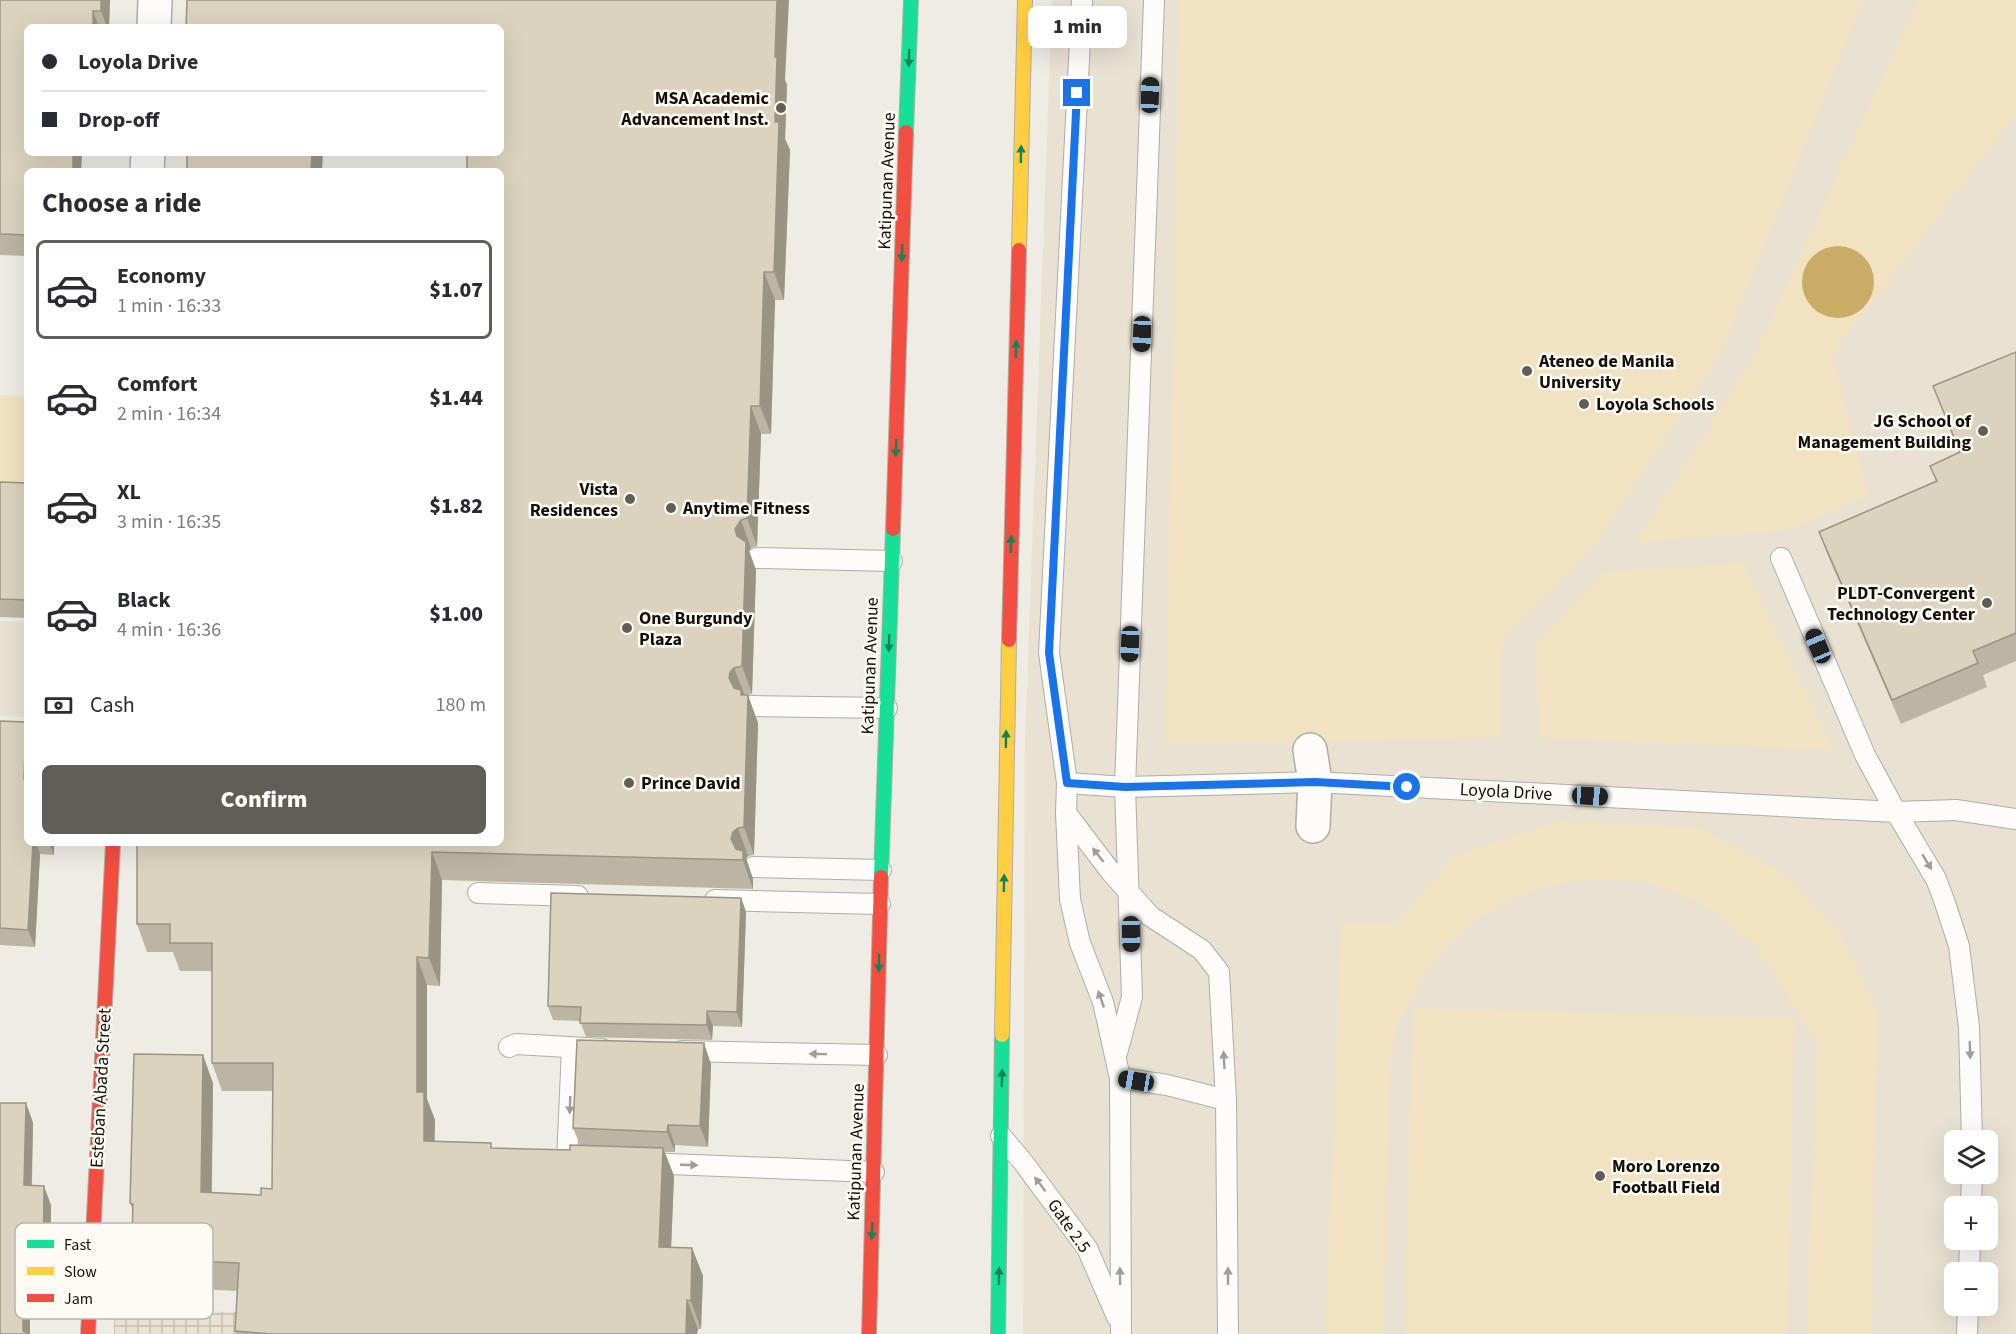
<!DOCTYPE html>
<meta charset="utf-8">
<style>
:root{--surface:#fff;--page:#f2f2f3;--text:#2b2b33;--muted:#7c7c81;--line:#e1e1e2;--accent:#615e58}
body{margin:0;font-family:"Source Sans 3",sans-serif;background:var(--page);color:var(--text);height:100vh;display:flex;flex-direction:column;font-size:22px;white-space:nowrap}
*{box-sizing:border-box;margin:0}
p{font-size:20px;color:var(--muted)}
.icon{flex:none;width:33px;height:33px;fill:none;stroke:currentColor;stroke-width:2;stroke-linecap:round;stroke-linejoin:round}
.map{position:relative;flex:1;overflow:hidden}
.details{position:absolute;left:24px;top:168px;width:480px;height:678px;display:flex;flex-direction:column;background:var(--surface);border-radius:9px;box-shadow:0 6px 24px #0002}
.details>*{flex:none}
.top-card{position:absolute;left:24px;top:24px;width:480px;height:132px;border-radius:9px;box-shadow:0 6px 24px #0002;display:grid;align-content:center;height:132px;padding:0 18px;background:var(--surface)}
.controls{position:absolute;left:1944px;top:1130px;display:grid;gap:12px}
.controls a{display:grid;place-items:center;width:54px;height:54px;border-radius:9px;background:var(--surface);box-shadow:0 6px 24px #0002;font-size:30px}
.end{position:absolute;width:27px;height:27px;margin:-14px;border:8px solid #1a73e8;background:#fff;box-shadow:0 0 0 3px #fff}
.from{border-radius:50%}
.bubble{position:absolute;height:42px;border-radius:9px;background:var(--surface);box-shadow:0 6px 24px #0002;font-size:20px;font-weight:800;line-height:42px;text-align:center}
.car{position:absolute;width:18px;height:36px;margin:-18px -9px;border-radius:8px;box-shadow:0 0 4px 2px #0007;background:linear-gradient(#222 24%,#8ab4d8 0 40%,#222 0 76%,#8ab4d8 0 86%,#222 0)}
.top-card b{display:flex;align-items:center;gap:21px;height:57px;font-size:22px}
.top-card b+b{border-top:2px solid var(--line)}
.top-card i{width:15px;height:15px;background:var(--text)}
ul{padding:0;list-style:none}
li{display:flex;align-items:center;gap:18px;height:99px;margin:0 12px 9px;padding:0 6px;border:3px solid transparent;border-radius:9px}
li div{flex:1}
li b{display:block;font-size:22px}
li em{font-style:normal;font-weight:800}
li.current{border-color:var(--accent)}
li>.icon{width:54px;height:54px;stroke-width:1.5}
h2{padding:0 18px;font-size:27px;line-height:72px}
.pay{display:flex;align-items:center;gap:15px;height:66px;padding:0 18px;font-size:22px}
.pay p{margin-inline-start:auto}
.button{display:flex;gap:12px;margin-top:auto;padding:12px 18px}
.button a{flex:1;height:69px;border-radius:9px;background:var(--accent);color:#fff;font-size:24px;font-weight:800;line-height:69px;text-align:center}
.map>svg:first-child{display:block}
.built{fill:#e9e1d2;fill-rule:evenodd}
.industrial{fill:url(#industrial-grid)}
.grass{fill:#f1e2c1}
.water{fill:#caac67}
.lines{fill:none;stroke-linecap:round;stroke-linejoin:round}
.lane-casing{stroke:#b0ada7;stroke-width:22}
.street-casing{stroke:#b0ada7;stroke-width:36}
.fast-casing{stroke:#b0ada7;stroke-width:16}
.slow-casing{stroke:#b0ada7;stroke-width:16}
.jam-casing{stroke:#b0ada7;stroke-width:16}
.lane{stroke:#fdfcfb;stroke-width:20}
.street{stroke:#fdfcfb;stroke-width:33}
.fast{stroke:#16e098;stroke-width:14}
.slow{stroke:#ffcf43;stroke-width:14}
.jam{stroke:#f24e42;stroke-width:14}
.wall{fill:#bdb5a3}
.shaded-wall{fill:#9a9485}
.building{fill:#dcd3be;stroke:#9a9485;stroke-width:1.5}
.oneway{fill:#158359}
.oneway2{fill:#a09e9b}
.route{stroke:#1a73e8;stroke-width:8}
.poi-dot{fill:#615e58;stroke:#fefbf5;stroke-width:2}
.labels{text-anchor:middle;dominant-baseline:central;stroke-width:5;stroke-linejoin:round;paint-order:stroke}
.poi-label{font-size:18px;font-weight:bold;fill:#14110c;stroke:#fefbf5;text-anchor:start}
.street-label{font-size:18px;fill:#14110c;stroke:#fefbf5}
.key{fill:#fefbf5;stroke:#b8b5af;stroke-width:1.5}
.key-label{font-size:16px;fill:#14110c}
</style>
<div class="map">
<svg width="2016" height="1334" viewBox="0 0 2016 1334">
<defs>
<pattern id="industrial-grid" width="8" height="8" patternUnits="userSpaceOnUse" patternTransform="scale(1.5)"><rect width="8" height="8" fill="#e9e1d2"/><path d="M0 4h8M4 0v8" fill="none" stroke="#c7c0b3"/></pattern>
</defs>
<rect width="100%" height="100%" fill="#efece4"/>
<g class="built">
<path d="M1052 0H2016V1334H1023L1025 742ZM1954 1140H1988V1173H1954ZM1954 1206H1988V1239H1954ZM1954 1272H1988V1305H1954Z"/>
<path d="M0 621 27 622V717L0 716Z"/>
</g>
<path class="industrial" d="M114 1307 411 1320 410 1334H114Z"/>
<g class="grass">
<path d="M1179 0H1863L1721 353 1594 546 1501 643V738L1166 744Z"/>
<path d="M1918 0H2016V114L1832 354 1868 496 1790 530 1635 543 1752 360Z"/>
<path d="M0 395 27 397V495L0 494Z"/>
<path d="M1743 563 1834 750 1540 738 1536 643 1604 572Z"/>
<path d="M1559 821 1701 828 1788 876 1841 935 1877 1009 1872 1334H1807L1817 1043 1759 950 1721 916 1689 898 1646 883 1602 879 1548 886 1511 899 1475 921 1449 943 1427 972 1398 1024 1390 1063 1383 1334H1326L1341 924H1396L1454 855Z"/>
<path d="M1413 1008 1795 1018 1787 1334H1405Z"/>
</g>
<circle class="water" cx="1838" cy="282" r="36"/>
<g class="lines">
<defs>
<g id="lane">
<path d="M1082 0 1049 653 1067 783 1066 813 1070 899 1080 943 1103 1002 1120 1078 1121 1334"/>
<path d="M757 558 892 561"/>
<path d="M1781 558 1865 755 1896 812 1936 879 1945 903 1959 946 1969 1027 1972 1140"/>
<path d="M751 706 887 708"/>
<path d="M1067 783 1125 787 1315 782 1896 812 1956 810 2016 819"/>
<path d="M1066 813 1111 872 1150 916 1202 950 1219 972 1226 1100 1228 1334"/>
<path d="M753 867 881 870"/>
<path d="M478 893 578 896"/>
<path d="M715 900 880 904"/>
<path d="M509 1047 516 1044 602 1049"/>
<path d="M682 1051 877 1055"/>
<path d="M1117 1053 1132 997 1125 787 1154 0"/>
<path d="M1120 1078 1167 1085 1226 1100"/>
<path d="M1001 1136 1023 1162 1087 1248 1117 1317"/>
<path d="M567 1160 572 1049"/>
<path d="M644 1163 874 1172"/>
<path d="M1971 1206 1972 1173"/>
<path d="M1969 1272 1970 1239"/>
<path d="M1967 1334 1968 1305"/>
</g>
<g id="street">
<path d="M154 27 155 0"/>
<path d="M147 171 148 153"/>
<path d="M1310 750 1315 782 1313 826"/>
</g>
<g id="fast">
<path d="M906 132 911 0"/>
<path d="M881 877 893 529"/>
<path d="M998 1334 1002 1035"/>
</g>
<g id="slow">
<path d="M1019 250 1025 0"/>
<path d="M1002 1035 1009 640"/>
</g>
<g id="jam">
<path d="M893 529 906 132"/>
<path d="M1009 640 1019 250"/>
<path d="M88 1334 113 843"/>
<path d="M869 1334 881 877"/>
</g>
</defs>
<use href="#lane" class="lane-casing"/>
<use href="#street" class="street-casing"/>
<use href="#fast" class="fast-casing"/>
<use href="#slow" class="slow-casing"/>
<use href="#jam" class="jam-casing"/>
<use href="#lane" class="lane"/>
<use href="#street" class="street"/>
<use href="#fast" class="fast"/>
<use href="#slow" class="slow"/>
<use href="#jam" class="jam"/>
</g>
<g class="wall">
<path d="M0 0H110L109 27H27V153H82L81 171H27V256L0 255Z"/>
<path d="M785 80 787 85 785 139 790 150 784 300H775L771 434H761L757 546 751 548 749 551 756 570 752 694 747 695 758 723 754 855 748 856 746 858 753 879V889L442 880 440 986 427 985V1099L435 1120 434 1142 493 1148 570 1150 580 1145 573 1128 711 1064 708 1147 675 1145V1152H665L674 1176 671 1247 692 1248 703 1276 701 1329H698L697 1334H236L235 1331 237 1291 178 1288V1299L141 1297 131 1269 133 1212 130 1203 213 1083 212 1193 261 1195 272 1189 273 1091H222L212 1063V971H180L173 952H147L137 924V847L136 843H501V171L467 155 402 153H501Z"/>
<path d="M2016 352V661L1983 675 1987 687 1901 724 1828 556 1819 532 1936 481 1930 466 1959 452 1933 386Z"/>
<path d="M0 482 27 483V618L0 617Z"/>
<path d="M0 721 26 722 27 725V843H54V855L40 854 35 947 0 945Z"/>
<path d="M741 898 746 912 742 1027 713 1026 712 1040 586 1037 580 1021 553 1020 548 1006Z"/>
<path d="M26 1103 33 1123 32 1185 51 1205 50 1290 30 1288V1334H0Z"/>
</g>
<g class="shaded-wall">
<path d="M101 0H110L109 27H107L101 11Z"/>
<path d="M777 0H789L785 80 787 85 785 139 790 150 784 300 774 272 775 57Z"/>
<path d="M93 11 99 27H93Z"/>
<path d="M73 153H82L81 171H73Z"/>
<path d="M312 153H323L322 171H311Z"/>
<path d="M764 272 775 300 771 434 760 406Z"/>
<path d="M751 406 761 434 757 546 747 518Z"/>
<path d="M741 520 751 548 749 551 756 570 752 694 742 666 735 529Z"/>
<path d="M734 668 745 696 748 695 758 723 754 855 744 827 729 678 730 672Z"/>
<path d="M26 722 27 725V788L24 779Z"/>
<path d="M738 828 748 856 746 858 753 879V889L743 860 731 839 733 832Z"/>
<path d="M33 843H36L40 854 35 947 28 930Z"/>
<path d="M49 843H54V855Z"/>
<path d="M432 852 442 880 440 986 429 958Z"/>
<path d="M741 898 746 912 742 1027 737 1012Z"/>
<path d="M417 957 427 985V1099L435 1120 434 1169 424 1141 417 1092Z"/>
<path d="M707 1011 713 1026 712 1040 707 1025Z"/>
<path d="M704 1043 711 1064 708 1147 700 1126Z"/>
<path d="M203 1055 213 1083 211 1220 201 1192Z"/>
<path d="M26 1103 33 1123 31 1204 24 1185Z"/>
<path d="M668 1125 675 1145V1152L667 1132Z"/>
<path d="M663 1148 674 1176 670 1275 659 1247Z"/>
<path d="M44 1186 51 1205 50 1290 43 1271Z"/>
<path d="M692 1248 703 1276 701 1329 691 1301Z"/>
<path d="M168 1260 178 1288V1299L168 1271Z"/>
<path d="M23 1269 30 1288V1334H24L23 1331Z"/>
<path d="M687 1300 698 1329 697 1334H686Z"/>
</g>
<g class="building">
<path d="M0 0H101V11H93V27H27V153H73V171H27V235L0 234Z"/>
<path d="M187 0H777L775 57H777L775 122H779L774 272H764L760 406H751L747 518 741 520 735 529 737 536 746 542 742 666 734 668 730 672 729 678 734 688 741 690V695H748L744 827 738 828 733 832 731 839 736 849 743 851V860L432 852 429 958 417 957V1092H424V1141L491 1143V1148L570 1150V1145L663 1148 659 1247 692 1248 691 1301 687 1300 686 1334H272L235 1331 239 1263 168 1260V1271L131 1269 133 1204 130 1203 134 1054 203 1055 201 1192 261 1195V1188L272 1189 273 1063H212V943H170V924H137V843H501V171H467V153H501V27H186Z"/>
<path d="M187 153H312L311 171H187Z"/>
<path d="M2016 352V633L1973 651 1978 663 1892 700 1819 532 1937 481 1930 466 1960 452 1933 386Z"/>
<path d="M0 482 27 483V600L0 599Z"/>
<path d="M0 721 26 722 24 779H27V843H33L28 930 0 928Z"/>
<path d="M551 893 741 898 737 1012 707 1011V1025L580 1023 581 1007 548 1006Z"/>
<path d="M577 1040 704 1043 700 1126 668 1125 667 1132 573 1128Z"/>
<path d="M0 1103H26L24 1185 44 1186 43 1271 23 1269V1331L28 1333V1334H0Z"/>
</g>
<defs><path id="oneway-solid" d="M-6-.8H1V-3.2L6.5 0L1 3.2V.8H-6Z" transform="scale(1.5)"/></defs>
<g class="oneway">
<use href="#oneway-solid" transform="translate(909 58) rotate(92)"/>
<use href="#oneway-solid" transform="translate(1021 154) rotate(-89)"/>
<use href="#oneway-solid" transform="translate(902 253) rotate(92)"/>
<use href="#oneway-solid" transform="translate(1016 349) rotate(-89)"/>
<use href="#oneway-solid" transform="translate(896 448) rotate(92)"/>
<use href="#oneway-solid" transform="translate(1011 544) rotate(-89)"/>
<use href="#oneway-solid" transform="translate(889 643) rotate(92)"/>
<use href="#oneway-solid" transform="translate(1006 739) rotate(-89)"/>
<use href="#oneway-solid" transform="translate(1004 883) rotate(-89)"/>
<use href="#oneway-solid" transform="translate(879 963) rotate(91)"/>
<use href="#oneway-solid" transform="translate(1002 1078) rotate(-89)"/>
<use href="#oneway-solid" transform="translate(872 1231) rotate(92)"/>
<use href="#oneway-solid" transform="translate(999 1276) rotate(-89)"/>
</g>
<g class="oneway2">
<use href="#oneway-solid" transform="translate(1098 855) rotate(-128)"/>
<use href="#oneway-solid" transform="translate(1927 862) rotate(59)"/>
<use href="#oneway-solid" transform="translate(1101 999) rotate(-109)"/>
<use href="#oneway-solid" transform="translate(1970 1050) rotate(88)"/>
<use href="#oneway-solid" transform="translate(818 1054) rotate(-179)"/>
<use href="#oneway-solid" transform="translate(1224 1060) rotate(-93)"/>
<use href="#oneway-solid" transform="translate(570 1105) rotate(92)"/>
<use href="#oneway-solid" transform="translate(689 1165) rotate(2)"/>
<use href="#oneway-solid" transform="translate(1040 1184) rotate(-127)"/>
<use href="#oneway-solid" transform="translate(1120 1276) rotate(-91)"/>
<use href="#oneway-solid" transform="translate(1228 1276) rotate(-90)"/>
</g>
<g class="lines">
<path class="route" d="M1077 93 1049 653 1067 783 1125 787 1315 782 1407 787"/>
</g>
<g class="poi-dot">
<circle cx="781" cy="108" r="6"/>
<circle cx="1527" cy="371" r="6"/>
<circle cx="1584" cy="404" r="6"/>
<circle cx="1983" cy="431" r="6"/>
<circle cx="630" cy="499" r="6"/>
<circle cx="671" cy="508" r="6"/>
<circle cx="1987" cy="603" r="6"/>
<circle cx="627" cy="628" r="6"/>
<circle cx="629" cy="783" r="6"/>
<circle cx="1600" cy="1176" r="6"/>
</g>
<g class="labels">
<g class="poi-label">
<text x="769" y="98" text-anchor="end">MSA Academic<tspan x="769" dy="21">Advancement Inst.</tspan></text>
<text x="1539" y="361">Ateneo de Manila<tspan x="1539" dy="21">University</tspan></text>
<text x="1596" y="404">Loyola Schools</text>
<text x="1971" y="421" text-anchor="end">JG School of<tspan x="1971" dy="21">Management Building</tspan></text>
<text x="618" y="489" text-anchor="end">Vista<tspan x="618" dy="21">Residences</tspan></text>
<text x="683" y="508">Anytime Fitness</text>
<text x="1975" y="593" text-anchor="end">PLDT-Convergent<tspan x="1975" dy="21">Technology Center</tspan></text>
<text x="639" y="618">One Burgundy<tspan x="639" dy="21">Plaza</tspan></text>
<text x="641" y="783">Prince David</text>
<text x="1612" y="1166">Moro Lorenzo<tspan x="1612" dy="21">Football Field</tspan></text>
</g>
<g class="street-label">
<text transform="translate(887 181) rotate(-88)">Katipunan Avenue</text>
<text transform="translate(870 666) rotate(-88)">Katipunan Avenue</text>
<text transform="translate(1506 792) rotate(3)">Loyola Drive</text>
<text transform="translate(101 1088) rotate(-87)">Esteban Abada Street</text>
<text transform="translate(856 1152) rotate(-88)">Katipunan Avenue</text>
<text transform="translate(1069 1226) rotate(55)">Gate 2.5</text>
</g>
</g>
<rect x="15" y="1223" width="198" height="96" rx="9" class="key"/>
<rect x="27" y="1240" width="27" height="8" fill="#16e098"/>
<rect x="27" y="1267" width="27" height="8" fill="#ffcf43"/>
<rect x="27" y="1294" width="27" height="8" fill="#f24e42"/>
<g class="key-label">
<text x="64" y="1250">Fast</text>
<text x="64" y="1277">Slow</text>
<text x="64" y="1304">Jam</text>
</g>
</svg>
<div class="controls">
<a><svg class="icon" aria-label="layers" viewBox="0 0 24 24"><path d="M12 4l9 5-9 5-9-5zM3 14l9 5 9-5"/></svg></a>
<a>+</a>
<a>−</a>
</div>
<i class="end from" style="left:1407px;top:787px"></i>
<i class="end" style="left:1077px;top:93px"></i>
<div class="bubble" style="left:1028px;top:6px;width:99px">1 min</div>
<i class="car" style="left:1150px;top:95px;rotate:2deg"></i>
<i class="car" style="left:1142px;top:334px;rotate:182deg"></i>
<i class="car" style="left:1130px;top:644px;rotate:182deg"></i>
<i class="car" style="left:1818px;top:646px;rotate:337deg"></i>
<i class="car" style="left:1590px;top:796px;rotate:93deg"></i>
<i class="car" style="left:1131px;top:934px;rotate:179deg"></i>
<i class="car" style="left:1136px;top:1081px;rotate:279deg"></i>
<div class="top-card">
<b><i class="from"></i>Loyola Drive</b>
<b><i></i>Drop-off</b>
</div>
<section class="details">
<h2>Choose a ride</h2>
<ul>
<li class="current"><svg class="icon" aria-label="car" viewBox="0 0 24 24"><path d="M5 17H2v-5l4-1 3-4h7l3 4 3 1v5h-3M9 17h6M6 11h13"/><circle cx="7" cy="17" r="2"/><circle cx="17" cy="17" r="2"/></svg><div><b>Economy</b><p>1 min · 16:33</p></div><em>$1.07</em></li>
<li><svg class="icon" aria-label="car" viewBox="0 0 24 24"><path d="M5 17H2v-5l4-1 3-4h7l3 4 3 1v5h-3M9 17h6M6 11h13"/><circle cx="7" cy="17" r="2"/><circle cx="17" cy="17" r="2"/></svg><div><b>Comfort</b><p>2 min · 16:34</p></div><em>$1.44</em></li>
<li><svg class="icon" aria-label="car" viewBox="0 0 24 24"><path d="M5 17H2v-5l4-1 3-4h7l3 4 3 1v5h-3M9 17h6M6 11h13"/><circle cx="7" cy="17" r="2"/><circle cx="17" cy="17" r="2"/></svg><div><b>XL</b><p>3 min · 16:35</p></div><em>$1.82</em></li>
<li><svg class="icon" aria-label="car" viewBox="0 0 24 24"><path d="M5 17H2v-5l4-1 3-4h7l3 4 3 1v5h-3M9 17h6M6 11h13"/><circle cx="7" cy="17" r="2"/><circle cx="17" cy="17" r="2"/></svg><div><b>Black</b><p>4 min · 16:36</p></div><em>$1.00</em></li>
</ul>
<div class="pay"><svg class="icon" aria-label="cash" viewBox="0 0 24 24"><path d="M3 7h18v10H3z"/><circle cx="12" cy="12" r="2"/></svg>Cash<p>180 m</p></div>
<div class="button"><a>Confirm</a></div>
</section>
</div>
